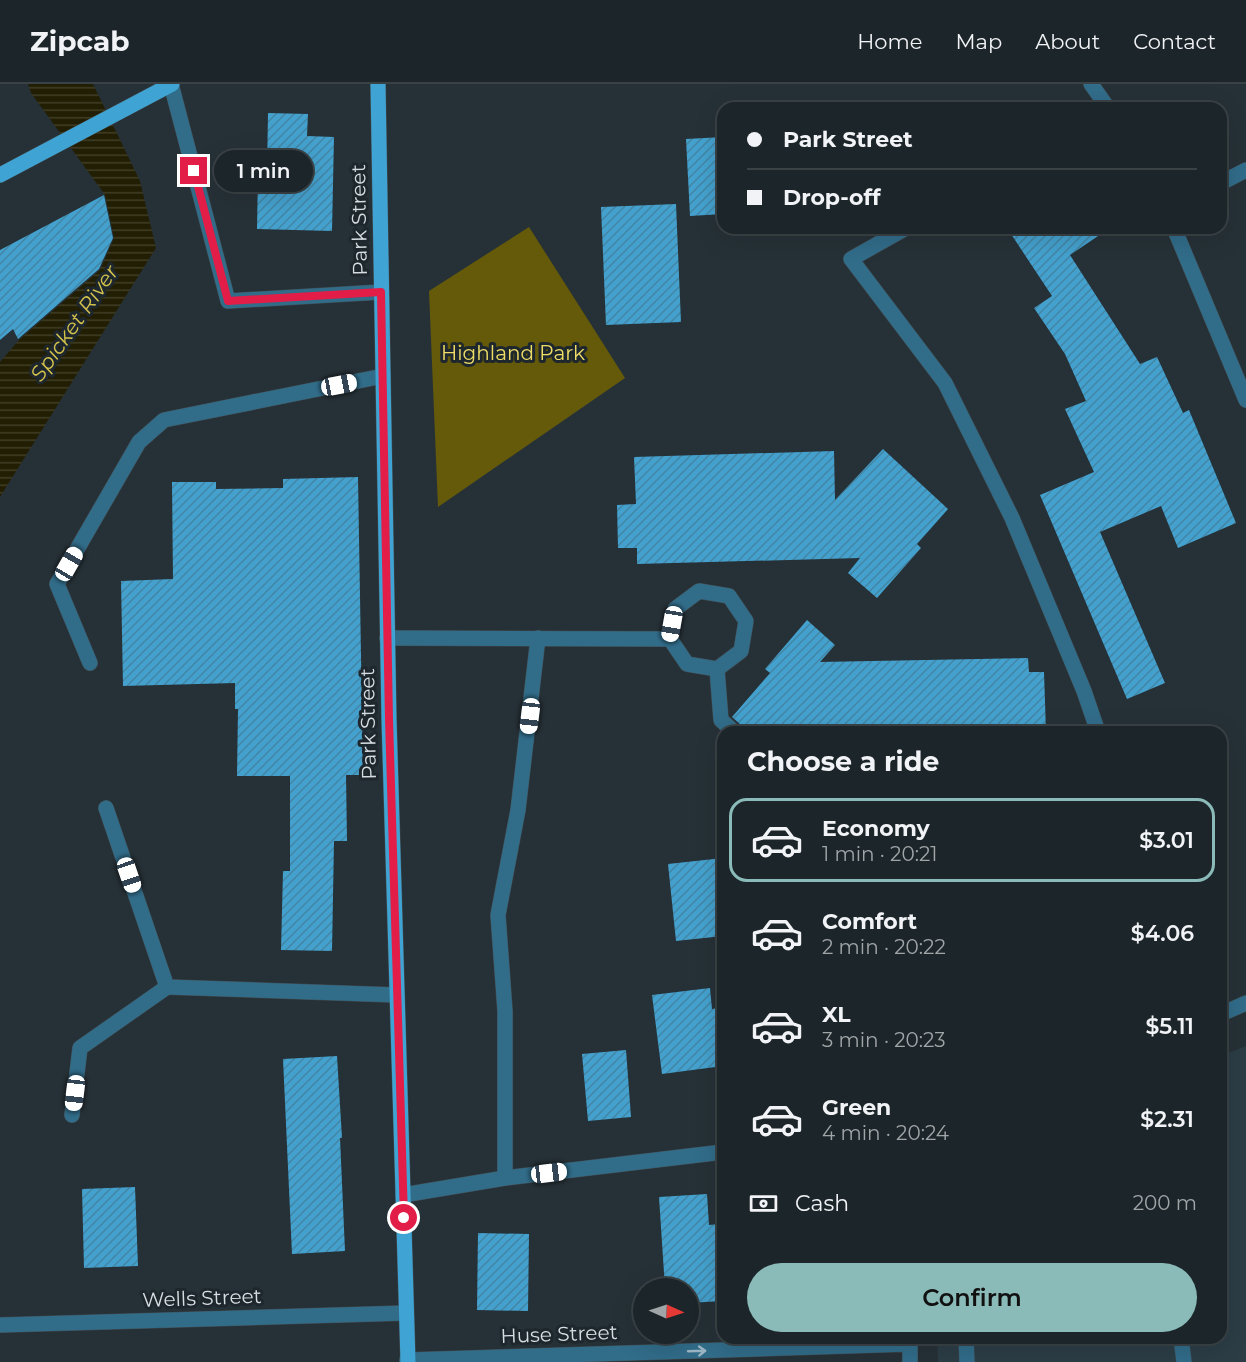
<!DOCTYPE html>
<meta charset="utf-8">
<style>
:root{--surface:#1c2529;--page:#293135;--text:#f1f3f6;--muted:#a0a5a8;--line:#3a4246;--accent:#8bbbb9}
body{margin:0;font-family:Montserrat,sans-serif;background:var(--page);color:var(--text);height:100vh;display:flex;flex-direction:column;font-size:22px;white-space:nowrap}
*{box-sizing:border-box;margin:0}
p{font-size:20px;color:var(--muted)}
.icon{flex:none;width:33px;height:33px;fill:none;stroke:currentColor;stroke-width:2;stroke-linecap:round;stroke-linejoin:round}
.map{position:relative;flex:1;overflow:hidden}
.panel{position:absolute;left:717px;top:642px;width:510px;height:618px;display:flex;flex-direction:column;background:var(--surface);border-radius:18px;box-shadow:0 6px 24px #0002,0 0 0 2px var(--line)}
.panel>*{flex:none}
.banner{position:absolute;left:717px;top:18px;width:510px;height:132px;border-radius:18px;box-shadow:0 6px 24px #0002,0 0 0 2px var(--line);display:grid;align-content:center;height:132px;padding:0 30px;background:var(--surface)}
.needle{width:39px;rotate:93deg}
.tools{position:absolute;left:633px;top:1194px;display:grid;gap:12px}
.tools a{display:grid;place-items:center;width:66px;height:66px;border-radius:50%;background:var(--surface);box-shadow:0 6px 24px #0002,0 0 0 2px var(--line);font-size:30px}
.end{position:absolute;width:27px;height:27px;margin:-14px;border:8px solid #e11d48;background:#fff;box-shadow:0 0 0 3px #fff}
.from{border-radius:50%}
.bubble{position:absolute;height:42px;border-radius:21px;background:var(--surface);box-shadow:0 6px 24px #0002,0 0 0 2px var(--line);font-size:20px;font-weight:600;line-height:42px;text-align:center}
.car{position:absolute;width:18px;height:36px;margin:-18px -9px;border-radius:8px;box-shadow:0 0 4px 2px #0007;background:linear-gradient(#fff 24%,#345 0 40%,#fff 0 76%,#345 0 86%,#fff 0)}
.banner b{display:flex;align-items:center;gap:21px;height:57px;font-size:22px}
.banner b+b{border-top:2px solid var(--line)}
.banner i{width:15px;height:15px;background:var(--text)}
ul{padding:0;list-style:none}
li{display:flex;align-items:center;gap:18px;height:84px;margin:0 12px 9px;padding:0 18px;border:3px solid transparent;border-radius:18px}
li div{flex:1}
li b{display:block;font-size:22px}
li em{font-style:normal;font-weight:600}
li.on{border-color:var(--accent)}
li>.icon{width:54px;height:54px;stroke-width:1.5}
h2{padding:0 30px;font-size:27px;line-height:72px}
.pay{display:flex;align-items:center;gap:15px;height:66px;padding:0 30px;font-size:22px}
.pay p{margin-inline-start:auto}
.cta{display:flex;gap:12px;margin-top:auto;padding:12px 30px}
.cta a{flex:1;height:69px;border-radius:36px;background:var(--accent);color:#111;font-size:24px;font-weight:600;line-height:69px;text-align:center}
header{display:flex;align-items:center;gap:36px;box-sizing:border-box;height:84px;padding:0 30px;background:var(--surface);border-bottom:2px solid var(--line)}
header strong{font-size:28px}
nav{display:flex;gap:33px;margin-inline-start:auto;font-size:21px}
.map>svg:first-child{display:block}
.built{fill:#2c3d46}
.green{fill:#655a0a}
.water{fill:url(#water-rules)}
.building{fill:url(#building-hatch)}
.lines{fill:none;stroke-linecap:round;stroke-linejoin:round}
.minor-casing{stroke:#424d52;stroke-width:16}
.major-casing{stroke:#424d52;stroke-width:16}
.minor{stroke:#316c89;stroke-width:15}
.major{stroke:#3fa4d3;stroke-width:15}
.oneway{stroke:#9db6c3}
.route{stroke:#e11d48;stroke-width:8}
.labels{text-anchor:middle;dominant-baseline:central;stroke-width:6;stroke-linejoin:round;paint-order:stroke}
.street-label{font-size:20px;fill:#d7dee2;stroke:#1d272d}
.park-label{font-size:20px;fill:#eedc66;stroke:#1d272d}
.water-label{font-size:21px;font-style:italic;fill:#d5c34b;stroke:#1d272d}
</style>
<header>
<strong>Zipcab</strong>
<nav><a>Home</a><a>Map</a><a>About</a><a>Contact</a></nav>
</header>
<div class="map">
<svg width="1246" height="1278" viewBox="0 0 1246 1278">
<defs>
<pattern id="water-rules" width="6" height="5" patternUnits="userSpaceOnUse" patternTransform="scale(1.5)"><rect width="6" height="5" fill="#221e03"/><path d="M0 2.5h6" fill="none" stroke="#413e27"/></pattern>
<pattern id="building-hatch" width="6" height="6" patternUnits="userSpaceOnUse" patternTransform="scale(1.5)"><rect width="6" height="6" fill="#44a1ce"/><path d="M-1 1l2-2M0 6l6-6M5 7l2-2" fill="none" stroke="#4385a5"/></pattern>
</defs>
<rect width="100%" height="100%" fill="#263137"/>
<path class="built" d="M1246 962V1278H938L937 1254H1221V972Z"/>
<path class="green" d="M529 143 625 294 438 423 429 207Z"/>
<path class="water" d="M28 0H93L140 97 156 164 0 413V278L19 256 100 186 114 154 105 111 31 9Z"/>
<g class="building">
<path d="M268 29 308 30 307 52 334 53 332 147 257 145 258 88H267Z"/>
<path d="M723 53V130L690 132 686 55Z"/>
<path d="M104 111 113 154 99 185 18 255 13 245 0 256V166Z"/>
<path d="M676 120 681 238 606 241 601 123Z"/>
<path d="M1007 144H1110L1070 171 1140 280 1157 273 1183 329 1189 326 1236 439 1178 464 1161 422 1100 448 1165 599 1127 615 1040 411 1094 388 1065 325 1086 317 1065 270 1034 224 1052 212Z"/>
<path d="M883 365 948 425 917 460 921 464 877 514 848 489 860 474 637 480V464H618L617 421 636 420 634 373 834 367 835 416Z"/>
<path d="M358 393 363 691H346L347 757H334L332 867 281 866 283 787H290V692H237L238 625H235V599L123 602 121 497 173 495 172 398H216V405L283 404V395Z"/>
<path d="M807 536 835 561 820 578 1028 574 1029 588H1044L1046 648H744L741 641 732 633 770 589 765 585Z"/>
<path d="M723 774V852L676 857 668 780Z"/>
<path d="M710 904 712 925 723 923V982L662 990 652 911Z"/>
<path d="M626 966 631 1033 588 1037 582 970Z"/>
<path d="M337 972 342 1054H340L345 1167 292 1170 283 975Z"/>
<path d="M135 1103 138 1182 84 1184 82 1105Z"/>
<path d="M707 1110 709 1141 719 1140 723 1217 688 1219V1204H665L659 1113Z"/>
<path d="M478 1149 529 1150 528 1227 477 1226Z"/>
</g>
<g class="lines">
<defs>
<g id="minor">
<path d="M171 0 228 217 381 208"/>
<path d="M1091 0 1108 24"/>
<path d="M1221 99 1246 86"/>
<path d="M906 144 851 175 945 299 1012 434 1084 607 1098 648"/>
<path d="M1174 144 1246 316"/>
<path d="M699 507 729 512 746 537 741 567 717 585 687 580 670 555 675 525Z"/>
<path d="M387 554 670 555"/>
<path d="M90 579 57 500 139 358 164 336 383 292"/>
<path d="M717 585 721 636 734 648"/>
<path d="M106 724 167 903 397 911"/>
<path d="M1221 930 1246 919"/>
<path d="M72 1031 80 964 167 903"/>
<path d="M505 1094V927L498 831 518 726 538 554"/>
<path d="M403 1111 505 1094 723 1068"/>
<path d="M0 1241 406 1229"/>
<path d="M966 1254 967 1278"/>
<path d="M1181 1254 1184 1278"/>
<path d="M407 1276 910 1260V1278"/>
</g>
<g id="major">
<path d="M378 0 389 635 408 1278"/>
<path d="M0 91 172 0"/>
</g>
</defs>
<use href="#minor" class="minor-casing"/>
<use href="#major" class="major-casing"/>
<use href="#minor" class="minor"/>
<use href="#major" class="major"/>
</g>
<defs><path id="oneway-shaft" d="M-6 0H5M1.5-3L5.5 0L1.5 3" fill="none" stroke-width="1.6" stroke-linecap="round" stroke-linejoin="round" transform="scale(1.5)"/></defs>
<use class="oneway" href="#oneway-shaft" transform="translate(697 1267) rotate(-2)"/>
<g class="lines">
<path class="route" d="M194 87 228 217 381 208 389 635 404 1134"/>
</g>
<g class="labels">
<g class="street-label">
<text transform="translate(359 136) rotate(-91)">Park Street</text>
<text transform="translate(368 640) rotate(-91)">Park Street</text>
<text transform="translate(202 1214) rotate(-2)">Wells Street</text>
<text transform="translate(559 1250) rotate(-2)">Huse Street</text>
</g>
<g class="park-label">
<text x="513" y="269">Highland Park</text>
</g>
<g class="water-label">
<text transform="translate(74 239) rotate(-55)">Spicket River</text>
</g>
</g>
</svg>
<div class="tools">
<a><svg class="needle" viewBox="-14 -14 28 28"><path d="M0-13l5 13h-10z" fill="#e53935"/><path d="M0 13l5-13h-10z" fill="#a0a5a8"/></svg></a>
</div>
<i class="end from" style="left:404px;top:1134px"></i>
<i class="end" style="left:194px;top:87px"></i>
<div class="bubble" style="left:214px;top:66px;width:99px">1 min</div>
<i class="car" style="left:339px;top:301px;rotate:79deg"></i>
<i class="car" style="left:69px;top:480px;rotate:30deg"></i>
<i class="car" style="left:672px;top:540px;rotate:190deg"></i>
<i class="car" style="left:530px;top:632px;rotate:187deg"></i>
<i class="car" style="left:129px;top:791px;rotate:161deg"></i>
<i class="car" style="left:75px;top:1009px;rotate:187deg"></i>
<i class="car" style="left:549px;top:1089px;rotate:83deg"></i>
<div class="banner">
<b><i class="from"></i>Park Street</b>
<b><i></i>Drop-off</b>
</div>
<section class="panel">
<h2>Choose a ride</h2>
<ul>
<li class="on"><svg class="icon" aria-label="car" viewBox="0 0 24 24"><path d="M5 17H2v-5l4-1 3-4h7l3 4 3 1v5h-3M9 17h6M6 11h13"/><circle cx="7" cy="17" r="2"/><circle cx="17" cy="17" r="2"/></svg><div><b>Economy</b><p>1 min · 20:21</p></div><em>$3.01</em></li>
<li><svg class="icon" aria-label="car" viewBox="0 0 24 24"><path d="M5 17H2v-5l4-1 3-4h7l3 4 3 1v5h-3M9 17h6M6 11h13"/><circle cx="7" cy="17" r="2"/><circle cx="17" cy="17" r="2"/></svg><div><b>Comfort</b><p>2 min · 20:22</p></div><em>$4.06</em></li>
<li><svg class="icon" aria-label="car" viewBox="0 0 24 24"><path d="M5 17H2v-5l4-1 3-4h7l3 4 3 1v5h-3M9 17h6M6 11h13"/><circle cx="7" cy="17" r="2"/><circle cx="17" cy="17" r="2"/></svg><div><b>XL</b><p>3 min · 20:23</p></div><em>$5.11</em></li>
<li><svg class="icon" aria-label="car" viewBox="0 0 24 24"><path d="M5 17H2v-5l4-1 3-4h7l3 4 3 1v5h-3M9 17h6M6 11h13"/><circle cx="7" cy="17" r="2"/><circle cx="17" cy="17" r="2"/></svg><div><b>Green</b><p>4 min · 20:24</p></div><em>$2.31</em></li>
</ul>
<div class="pay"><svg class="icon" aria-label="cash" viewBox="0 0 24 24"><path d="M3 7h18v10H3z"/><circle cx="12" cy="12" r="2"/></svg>Cash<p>200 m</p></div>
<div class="cta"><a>Confirm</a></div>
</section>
</div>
